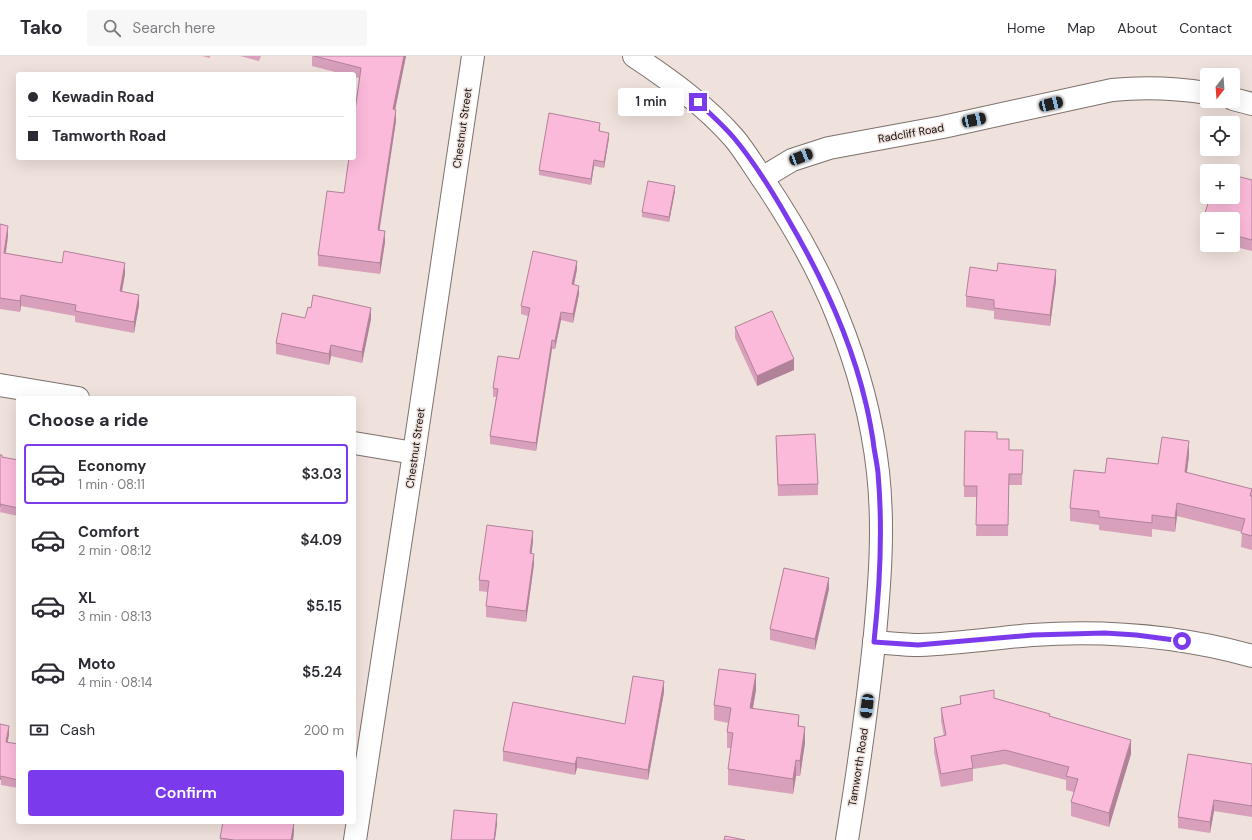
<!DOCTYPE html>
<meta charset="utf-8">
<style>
:root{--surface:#fff;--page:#f7f7f7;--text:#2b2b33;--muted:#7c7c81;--line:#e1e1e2;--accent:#7c3aed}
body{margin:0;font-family:"DM Sans",sans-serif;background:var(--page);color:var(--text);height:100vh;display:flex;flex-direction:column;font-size:15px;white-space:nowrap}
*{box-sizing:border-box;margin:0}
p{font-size:13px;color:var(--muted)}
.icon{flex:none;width:22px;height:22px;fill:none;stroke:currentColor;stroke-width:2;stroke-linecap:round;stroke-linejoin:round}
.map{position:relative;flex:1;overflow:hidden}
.drawer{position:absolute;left:16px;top:340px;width:340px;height:428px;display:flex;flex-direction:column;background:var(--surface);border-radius:4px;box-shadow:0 4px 16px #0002}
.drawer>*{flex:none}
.hud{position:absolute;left:16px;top:16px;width:340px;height:88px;border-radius:4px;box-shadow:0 4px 16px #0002;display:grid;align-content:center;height:88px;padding:0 12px;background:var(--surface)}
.needle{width:26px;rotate:197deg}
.controls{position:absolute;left:1200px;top:12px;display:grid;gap:8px}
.controls a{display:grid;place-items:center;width:40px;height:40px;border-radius:4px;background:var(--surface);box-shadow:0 4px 16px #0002;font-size:20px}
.end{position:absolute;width:18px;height:18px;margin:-9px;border:5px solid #7c3aed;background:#fff;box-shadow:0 0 0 2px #fff}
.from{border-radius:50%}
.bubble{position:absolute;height:28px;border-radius:4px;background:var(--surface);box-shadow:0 4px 16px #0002;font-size:13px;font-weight:600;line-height:28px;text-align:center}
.car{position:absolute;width:12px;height:24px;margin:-12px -6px;border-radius:5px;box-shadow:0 0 3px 1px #0007;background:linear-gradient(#222 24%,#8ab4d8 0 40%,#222 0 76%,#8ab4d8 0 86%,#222 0)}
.hud b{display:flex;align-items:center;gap:14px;height:38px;font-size:15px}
.hud b+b{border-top:1px solid var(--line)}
.hud i{width:10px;height:10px;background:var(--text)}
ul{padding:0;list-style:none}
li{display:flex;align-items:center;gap:12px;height:60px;margin:0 8px 6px;padding:0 4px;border:2px solid transparent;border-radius:4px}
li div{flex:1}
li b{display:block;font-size:15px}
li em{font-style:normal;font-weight:600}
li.on{border-color:var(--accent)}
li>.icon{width:36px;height:36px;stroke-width:1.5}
h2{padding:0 12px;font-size:18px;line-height:48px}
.pay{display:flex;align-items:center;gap:10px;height:44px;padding:0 12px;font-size:15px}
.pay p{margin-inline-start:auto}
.cta{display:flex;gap:8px;margin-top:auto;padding:8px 12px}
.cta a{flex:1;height:46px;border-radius:4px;background:var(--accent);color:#fff;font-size:16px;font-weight:600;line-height:46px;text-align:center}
header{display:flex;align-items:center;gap:24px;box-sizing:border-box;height:56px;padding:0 20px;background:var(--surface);border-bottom:1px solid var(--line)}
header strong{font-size:19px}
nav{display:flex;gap:22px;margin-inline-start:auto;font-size:14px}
.search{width:280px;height:36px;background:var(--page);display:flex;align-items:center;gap:10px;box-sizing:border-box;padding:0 14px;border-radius:4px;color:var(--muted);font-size:15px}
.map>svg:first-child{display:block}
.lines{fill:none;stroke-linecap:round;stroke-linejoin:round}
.minor-casing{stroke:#7d716b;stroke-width:24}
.tertiary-casing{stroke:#7d716b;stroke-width:24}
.secondary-casing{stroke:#7d716b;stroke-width:24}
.minor{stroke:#fff;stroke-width:22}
.tertiary{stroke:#fff;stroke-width:22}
.secondary{stroke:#fff;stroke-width:22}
.wall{fill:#d8a0bb}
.shaded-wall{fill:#b08299}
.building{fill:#fbbada;stroke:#b08299}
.route{stroke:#7c3aed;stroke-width:5}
.labels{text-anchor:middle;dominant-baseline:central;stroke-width:3;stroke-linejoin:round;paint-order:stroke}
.street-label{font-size:11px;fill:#140f0d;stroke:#efe1db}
</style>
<header>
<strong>Tako</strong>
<div class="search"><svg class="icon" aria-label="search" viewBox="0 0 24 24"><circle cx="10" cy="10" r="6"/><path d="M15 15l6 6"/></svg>Search here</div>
<nav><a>Home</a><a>Map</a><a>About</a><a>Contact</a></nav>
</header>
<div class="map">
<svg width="1252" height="784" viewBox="0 0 1252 784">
<rect width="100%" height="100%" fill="#efe1db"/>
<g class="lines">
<defs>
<g id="minor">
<path d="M762 122C791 165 818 211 837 259 857 308 872 362 878 416 884 470 880 524 875 578 868 647 858 716 847 784"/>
<path d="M0 329 78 342"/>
<path d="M354 387 414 397"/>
<path d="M874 586C889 587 905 589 920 589 957 588 995 582 1032 579 1107 574 1180 580 1252 600"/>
</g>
<g id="tertiary">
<path d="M634 0C670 24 705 49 734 82 744 94 753 109 762 122L792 104 829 92 943 71 1112 34C1144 31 1175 32 1207 37"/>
<path d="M1233 43 1252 48"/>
</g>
<path id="secondary" d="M355 784 414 397 473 0"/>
</defs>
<use href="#minor" class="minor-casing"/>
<use href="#tertiary" class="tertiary-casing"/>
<use href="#secondary" class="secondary-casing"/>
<use href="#minor" class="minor"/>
<use href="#tertiary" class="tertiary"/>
<use href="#secondary" class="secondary"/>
</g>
<g class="wall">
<path d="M202 0H210V2Z"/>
<path d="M240 0H261L259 5Z"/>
<path d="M312 0H406L395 54 396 65 379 174 385 186 380 218 318 210V199L344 137 359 22 354 21V18H343L312 10Z"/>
<path d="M600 72V75L609 82 604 112 594 110 591 129 539 119V114Z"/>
<path d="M1252 124V195L1228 189H1233V163H1207V169L1205 168V157Z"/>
<path d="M675 135 669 166 642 161V156Z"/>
<path d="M0 168 8 180 6 197 125 218 122 235 139 249 134 277 75 266V260L21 250 20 256 0 253Z"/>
<path d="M577 213 574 229 579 238 573 267 561 264 555 293H552L536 395 490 388V380L496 341H493V332L519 303 528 260 521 258V250Z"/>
<path d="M1056 225 1050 270 994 263V255L966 251V240Z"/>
<path d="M305 262 371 263 362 307 331 300 329 309 276 298V287Z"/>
<path d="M735 271 794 314 757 330 735 282Z"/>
<path d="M776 380 818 428V439L778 440Z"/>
<path d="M997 383 1009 394H1023L1022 429H1009L1008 480H976L977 441H964V430Z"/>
<path d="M1189 399 1187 417 1252 433V494L1241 491 1242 476 1177 460 1175 476 1152 473V481L1099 474V469L1070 465V452L1105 417 1158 408Z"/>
<path d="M2 401 18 404V460L0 456V459Z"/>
<path d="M533 486 531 497 534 508 526 566 486 561V550L488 536 479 535V524Z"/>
<path d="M829 533 815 594 770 584V573Z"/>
<path d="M756 634 753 652 799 670 805 687 800 720H796L793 738 728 729V713L731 692H727V676L728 667 714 664V649Z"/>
<path d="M664 636 648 724 577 712 575 719 503 705V695L625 668Z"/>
<path d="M960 640 994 642 1050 661 1131 698 1109 771 1071 760V746L1074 736 1066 734V724L1005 708 973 713V725L941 731 934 696V682L944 680 941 665V652L960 648Z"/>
<path d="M0 668 9 678 8 686 18 688V732L1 729Z"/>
<path d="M1252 708V761L1214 755 1210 777 1178 772V761Z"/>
<path d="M294 775 293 784H220V782Z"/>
</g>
<g class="shaded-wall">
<path d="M404 0H406L393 64V53Z"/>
<path d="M396 54V65L378 184V174Z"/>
<path d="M609 77V82L604 112V106Z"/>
<path d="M594 104V110L591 129V123Z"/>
<path d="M675 130V135L669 166V161Z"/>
<path d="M8 170V180L4 208V197Z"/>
<path d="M385 175V186L380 218V207Z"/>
<path d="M577 205V213L572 237V228Z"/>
<path d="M125 207V218L120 246V235Z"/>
<path d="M1056 214V225L1050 270V259Z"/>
<path d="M579 230V238L573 267V258Z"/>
<path d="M21 239V250L20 256V245Z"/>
<path d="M139 239V249L134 277V266Z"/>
<path d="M371 252V263L362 307V296Z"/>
<path d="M561 256V264L555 293V285Z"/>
<path d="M552 284V293L536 395V387Z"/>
<path d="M331 289V300L329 309V298Z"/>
<path d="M794 303V314L757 330V320Z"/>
<path d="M1189 385V399L1185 430V416Z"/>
<path d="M1177 447V460L1175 476V462Z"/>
<path d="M533 475V486L530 508V497Z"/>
<path d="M534 498V508L526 566V555Z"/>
<path d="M829 522V533L815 594V583Z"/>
<path d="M756 618V634L750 667V652Z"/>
<path d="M664 625V636L648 724V714Z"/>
<path d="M799 659V675L798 670Z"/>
<path d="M9 670V678L6 694V686Z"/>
<path d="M805 671V687L800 720V705Z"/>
<path d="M1131 684V698L1109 771V757Z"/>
<path d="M577 701V712L575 719V708Z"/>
<path d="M796 704V720L793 738V723Z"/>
<path d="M1214 744V755L1210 777V766Z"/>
<path d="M497 758V769L495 784H494Z"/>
<path d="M294 767V775L293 784H291Z"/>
</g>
<g class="building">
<path d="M314 0H404L393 53 396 54 378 174 385 175 380 207 318 199 327 135 344 137 349 102H354V62L361 12Z"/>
<path d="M549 57 600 67 599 75 609 77 604 106 594 104 591 123 539 114Z"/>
<path d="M1233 119 1252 124V184L1233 179V163H1221L1222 161 1205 157 1210 141H1233Z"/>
<path d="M648 125 675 130 669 161 642 156Z"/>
<path d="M0 168 8 170 4 197 62 207 64 195 125 207 120 235 139 239 134 266 75 255 76 249 21 239 20 245 0 242Z"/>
<path d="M533 195 577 205 572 228 579 230 573 258 561 256 555 285 552 284 536 387 490 380 498 333 493 332 498 300 519 303 530 252 521 250Z"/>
<path d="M998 207 1056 214 1050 259 994 252V244L966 240 970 211 997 215Z"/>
<path d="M313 239 371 252 362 296 331 289 329 298 276 287 282 257 305 262 308 251 311 252Z"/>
<path d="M772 255 794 303 757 320 735 271Z"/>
<path d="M965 375 997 376V383H1009V394H1023L1022 418H1009L1008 469H976L977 430H964Z"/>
<path d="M815 378 818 428 778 429 776 380Z"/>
<path d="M1162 381 1189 385 1185 416 1252 433 1250 440H1252V480L1241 477 1245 463 1177 447 1175 462 1152 459V467L1099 461V455L1070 452 1074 414 1105 417 1107 402 1158 408Z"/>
<path d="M0 399H2V401L18 404V452L0 448V451Z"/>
<path d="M487 469 533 475 530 497 534 498 526 555 486 550 489 525 479 524Z"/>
<path d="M784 512 829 522 815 583 770 573Z"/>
<path d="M719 613 756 618 750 652 799 659 798 670 805 671 800 705 796 704 793 723 728 713 733 677 727 676 731 652 714 649Z"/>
<path d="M633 620 664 625 648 714 577 701 575 708 503 695 513 646 625 668Z"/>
<path d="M994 634V642L1050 658 1049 660 1131 684 1109 757 1071 746 1078 723 1066 720 1069 711 1005 694 971 700 973 712 941 718 934 682 946 679 941 652 961 648 960 640Z"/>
<path d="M0 668 9 670 6 686 18 688V724L1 720 0 724Z"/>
<path d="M1188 698 1252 708V750L1214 744 1210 766 1178 761Z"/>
<path d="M454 754 497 758 494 784H451Z"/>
<path d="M223 766H291L294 767 291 784H234L220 782Z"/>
<path d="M725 780 745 784H724Z"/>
</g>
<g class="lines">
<path class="route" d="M698 46C710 58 723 69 734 82 755 107 772 135 788 163 822 221 851 283 866 348 869 360 871 372 873 384 874 395 877 406 878 417 883 473 880 530 874 586L918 589 1033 579 1105 577 1136 579 1182 585"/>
</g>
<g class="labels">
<g class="street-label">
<text transform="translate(462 72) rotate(-82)">Chestnut Street</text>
<text transform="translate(911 77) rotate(-10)">Radcliff Road</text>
<text transform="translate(415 392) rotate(-82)">Chestnut Street</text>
<text transform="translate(858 711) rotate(-81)">Tamworth Road</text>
</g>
</g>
</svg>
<div class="controls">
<a><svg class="needle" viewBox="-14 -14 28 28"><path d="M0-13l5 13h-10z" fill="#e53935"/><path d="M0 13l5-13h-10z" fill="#7c7c81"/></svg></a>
<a><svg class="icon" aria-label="locate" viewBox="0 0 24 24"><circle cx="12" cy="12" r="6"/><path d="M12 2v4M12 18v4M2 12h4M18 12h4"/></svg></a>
<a>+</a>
<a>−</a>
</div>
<i class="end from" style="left:1182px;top:585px"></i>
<i class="end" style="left:698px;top:46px"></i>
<div class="bubble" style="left:618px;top:32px;width:66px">1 min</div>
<i class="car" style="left:1051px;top:48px;rotate:77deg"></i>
<i class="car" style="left:974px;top:64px;rotate:78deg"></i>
<i class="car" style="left:801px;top:101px;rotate:69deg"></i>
<i class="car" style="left:867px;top:650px;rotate:187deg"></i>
<div class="hud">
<b><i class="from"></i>Kewadin Road</b>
<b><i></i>Tamworth Road</b>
</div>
<section class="drawer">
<h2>Choose a ride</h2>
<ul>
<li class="on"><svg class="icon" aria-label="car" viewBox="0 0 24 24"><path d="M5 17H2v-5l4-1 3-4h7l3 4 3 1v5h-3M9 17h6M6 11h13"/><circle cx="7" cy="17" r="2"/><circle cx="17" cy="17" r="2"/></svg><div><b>Economy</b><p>1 min · 08:11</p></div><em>$3.03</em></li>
<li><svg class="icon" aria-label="car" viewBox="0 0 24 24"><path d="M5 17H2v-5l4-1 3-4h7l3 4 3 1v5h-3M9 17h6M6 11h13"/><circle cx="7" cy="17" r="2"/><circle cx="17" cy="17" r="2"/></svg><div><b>Comfort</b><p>2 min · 08:12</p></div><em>$4.09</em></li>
<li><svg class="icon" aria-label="car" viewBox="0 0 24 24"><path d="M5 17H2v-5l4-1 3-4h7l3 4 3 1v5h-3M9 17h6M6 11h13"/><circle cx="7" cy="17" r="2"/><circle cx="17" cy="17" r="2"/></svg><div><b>XL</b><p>3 min · 08:13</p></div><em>$5.15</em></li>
<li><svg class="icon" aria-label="car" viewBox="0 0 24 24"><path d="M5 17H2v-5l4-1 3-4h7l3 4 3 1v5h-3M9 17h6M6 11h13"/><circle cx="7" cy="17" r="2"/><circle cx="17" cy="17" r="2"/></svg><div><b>Moto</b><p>4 min · 08:14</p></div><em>$5.24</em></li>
</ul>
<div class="pay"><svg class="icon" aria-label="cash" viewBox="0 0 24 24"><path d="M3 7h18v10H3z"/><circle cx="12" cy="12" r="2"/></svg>Cash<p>200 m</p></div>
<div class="cta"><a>Confirm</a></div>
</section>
</div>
